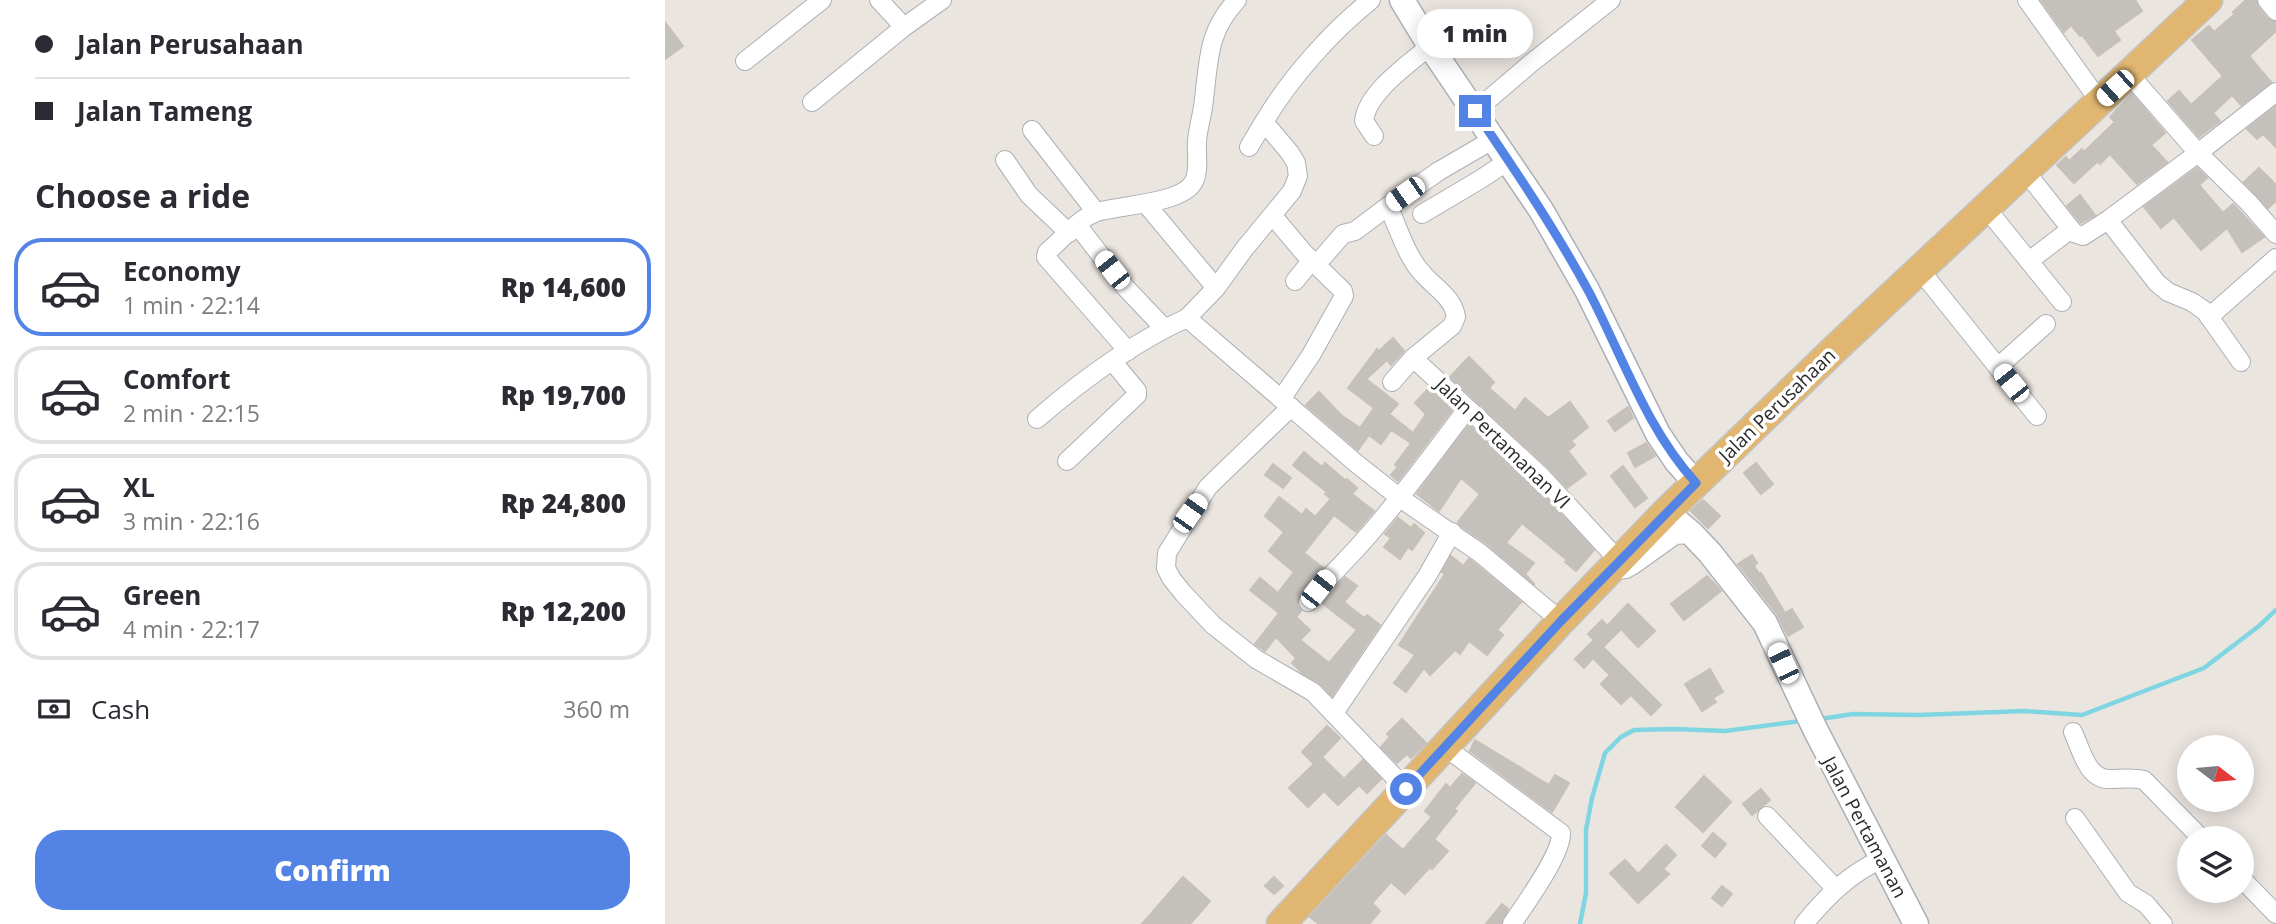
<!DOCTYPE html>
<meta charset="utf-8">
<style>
:root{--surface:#fff;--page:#f2f2f3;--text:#2b2b33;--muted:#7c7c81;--line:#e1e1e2;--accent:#5384e5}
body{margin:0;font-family:"Open Sans",sans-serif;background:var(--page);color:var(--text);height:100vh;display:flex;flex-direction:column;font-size:26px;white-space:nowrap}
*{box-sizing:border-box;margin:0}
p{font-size:23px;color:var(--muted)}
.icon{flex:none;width:38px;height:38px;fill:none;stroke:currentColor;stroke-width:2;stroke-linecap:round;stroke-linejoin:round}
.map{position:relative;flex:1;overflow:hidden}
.panel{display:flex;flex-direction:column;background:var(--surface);width:665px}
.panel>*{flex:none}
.guide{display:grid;align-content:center;height:154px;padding:0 35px;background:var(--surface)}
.needle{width:46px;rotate:106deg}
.tools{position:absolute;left:1512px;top:735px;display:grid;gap:14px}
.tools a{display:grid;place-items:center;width:77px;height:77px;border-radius:50%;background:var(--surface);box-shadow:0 4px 18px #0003;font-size:35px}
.end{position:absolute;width:32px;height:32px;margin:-16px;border:9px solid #5384e5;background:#fff;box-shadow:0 0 0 4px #fff}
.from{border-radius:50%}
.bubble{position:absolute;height:49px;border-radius:24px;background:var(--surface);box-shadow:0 4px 18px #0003;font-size:23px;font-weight:800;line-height:49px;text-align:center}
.car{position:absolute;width:21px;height:42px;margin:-21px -10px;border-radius:9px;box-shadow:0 0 5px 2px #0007;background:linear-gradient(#fff 24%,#345 0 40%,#fff 0 76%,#345 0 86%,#fff 0)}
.guide b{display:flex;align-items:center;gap:24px;height:66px;font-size:26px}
.guide b+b{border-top:2px solid var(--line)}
.guide i{width:18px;height:18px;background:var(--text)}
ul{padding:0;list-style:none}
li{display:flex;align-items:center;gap:21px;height:98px;margin:0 14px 10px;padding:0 21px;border:4px solid var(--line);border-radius:28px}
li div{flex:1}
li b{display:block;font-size:26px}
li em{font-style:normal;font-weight:800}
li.selected{border-color:var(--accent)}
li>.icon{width:63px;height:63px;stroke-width:1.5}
h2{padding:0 35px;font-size:32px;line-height:84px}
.pay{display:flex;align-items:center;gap:18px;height:77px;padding:0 35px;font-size:26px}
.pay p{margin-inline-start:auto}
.button{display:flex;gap:14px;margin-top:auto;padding:14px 35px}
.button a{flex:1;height:80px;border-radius:28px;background:var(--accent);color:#fff;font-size:28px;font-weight:800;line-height:80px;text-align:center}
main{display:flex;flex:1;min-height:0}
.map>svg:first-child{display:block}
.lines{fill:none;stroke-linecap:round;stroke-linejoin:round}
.stream{stroke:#7fd5e1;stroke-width:4.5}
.building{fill:#c4c0bb;stroke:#c7c0b9;stroke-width:2}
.street-casing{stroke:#acafb6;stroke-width:20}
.secondary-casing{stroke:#acafb6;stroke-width:27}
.primary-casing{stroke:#c4c4c4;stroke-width:31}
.street{stroke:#fff;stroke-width:18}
.secondary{stroke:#fff;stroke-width:24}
.primary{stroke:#e0b670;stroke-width:28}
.route{stroke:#5384e5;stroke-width:9}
.labels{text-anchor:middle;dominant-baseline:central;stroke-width:7;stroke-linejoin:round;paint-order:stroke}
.street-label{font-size:19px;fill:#2b2b2b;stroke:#fff}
</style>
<main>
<section class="panel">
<div class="guide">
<b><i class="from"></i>Jalan Perusahaan</b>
<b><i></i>Jalan Tameng</b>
</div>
<h2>Choose a ride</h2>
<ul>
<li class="selected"><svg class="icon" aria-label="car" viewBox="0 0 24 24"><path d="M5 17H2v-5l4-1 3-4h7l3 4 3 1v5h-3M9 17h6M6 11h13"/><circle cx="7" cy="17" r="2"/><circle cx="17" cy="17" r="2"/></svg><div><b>Economy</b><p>1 min · 22:14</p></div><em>Rp 14,600</em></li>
<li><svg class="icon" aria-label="car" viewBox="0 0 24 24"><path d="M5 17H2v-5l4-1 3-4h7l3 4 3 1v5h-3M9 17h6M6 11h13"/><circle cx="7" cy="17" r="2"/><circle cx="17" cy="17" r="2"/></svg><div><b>Comfort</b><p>2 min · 22:15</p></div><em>Rp 19,700</em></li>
<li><svg class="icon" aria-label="car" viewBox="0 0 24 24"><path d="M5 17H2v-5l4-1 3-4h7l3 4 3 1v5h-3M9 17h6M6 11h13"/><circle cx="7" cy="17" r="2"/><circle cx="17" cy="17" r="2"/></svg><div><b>XL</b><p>3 min · 22:16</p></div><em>Rp 24,800</em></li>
<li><svg class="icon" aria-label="car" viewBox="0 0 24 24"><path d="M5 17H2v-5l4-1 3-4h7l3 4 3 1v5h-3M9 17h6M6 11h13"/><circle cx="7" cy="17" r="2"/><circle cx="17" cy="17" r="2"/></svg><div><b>Green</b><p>4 min · 22:17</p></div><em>Rp 12,200</em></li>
</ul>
<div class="pay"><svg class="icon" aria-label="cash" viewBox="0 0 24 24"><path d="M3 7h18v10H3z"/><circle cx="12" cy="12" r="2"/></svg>Cash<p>360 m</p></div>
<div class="button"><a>Confirm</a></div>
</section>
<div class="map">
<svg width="1611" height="924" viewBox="0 0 1611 924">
<rect width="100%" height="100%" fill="#ebe5e0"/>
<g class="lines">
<g class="stream">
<path d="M1155 719 1188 714 1254 715 1360 711 1417 715 1539 668 1594 626 1611 610"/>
<path d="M915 924 921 893V830L927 798 940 753 956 737 969 730 1010 729 1060 731 1136 721"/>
</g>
</g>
<g class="building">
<path d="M1376 0H1470L1477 11 1449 31 1455 40 1433 56 1417 35 1415 36 1406 25 1399 32Z"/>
<path d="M1581 0H1591L1593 7 1602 18 1611 22V31L1584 56 1606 82 1576 105 1567 95 1548 113 1555 121 1534 137 1503 101 1514 91 1526 105 1558 76 1527 40 1544 26 1549 32 1570 14 1568 12Z"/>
<path d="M0 22 18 46 0 59Z"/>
<path d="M1467 94 1500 133 1486 145 1502 162 1472 184 1445 154 1435 164 1433 161 1409 183 1392 165 1401 157 1404 161 1417 149 1419 152 1450 122 1445 117Z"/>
<path d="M1611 106V147L1598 134 1592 139 1582 129Z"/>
<path d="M1532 168 1542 178 1534 185 1558 213 1568 204 1599 237 1577 252 1562 228 1536 250 1509 217 1496 228 1479 207Z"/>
<path d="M1594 168 1611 185V201L1603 208 1579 182Z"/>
<path d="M1415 195 1430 215 1416 223 1402 206Z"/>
<path d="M728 338 739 351 726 365 722 360 701 379 733 404 724 414 748 433 761 414 750 403 764 388 787 410 733 481 726 475 733 467 730 465 746 443 726 430 716 444 704 435 693 450 641 405 654 392 676 415 695 428 709 408 683 388 712 349 714 351Z"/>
<path d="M804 357 829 382 824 388 850 411 860 398 883 418 905 402 923 427 906 441 910 445 903 451 921 474 902 488 884 468 785 377Z"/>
<path d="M963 407 968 418 950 431 943 421Z"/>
<path d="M804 425 868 484 929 550 911 571 900 562 902 560 857 523 841 543 869 563 860 574 870 585 822 544 797 527 793 522 815 494 796 478 774 511 752 494Z"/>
<path d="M981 443 990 456 970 467 963 453Z"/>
<path d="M639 452 657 467 660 463 681 481 682 479 692 488 687 494 709 511 691 532 669 515 639 553 658 568 632 600V605L636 611 631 617 645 630 635 640 664 663 692 630 657 603 680 577 692 586 679 602 699 618 702 615 715 625 667 696 656 684 637 673 627 663 631 658 611 637 600 651 590 644 614 613 585 590 595 578 613 593 629 572 604 551 619 532 600 516 614 497 637 515 641 509 650 517 666 499 660 494 662 492 628 465Z"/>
<path d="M1091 463 1108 484 1096 494 1079 473Z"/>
<path d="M608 464 626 478 618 488 600 475Z"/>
<path d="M958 466 982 498 970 507 946 476Z"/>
<path d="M1038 500 1055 516 1043 528 1026 511Z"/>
<path d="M733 518 746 528 749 524 759 533 747 550 743 547 735 559 719 547 726 538 720 534Z"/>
<path d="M1087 555 1092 563 1089 566 1094 574 1096 573 1120 613 1127 609 1138 627 1123 636 1112 614 1073 564Z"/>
<path d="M786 556 798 566 804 559 856 602 832 630 838 635 822 655 804 641 795 654 790 650 765 675 759 668 741 692 729 683 750 655 734 645 780 574 777 572Z"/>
<path d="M1042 576 1056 591 1019 620 1006 604Z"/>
<path d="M963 604 990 631 973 647 956 629 938 647 996 705 986 715 966 695 956 704 936 684 945 675 928 658 919 668 910 659 929 640 923 634 937 620 942 626Z"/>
<path d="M1045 669 1058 692 1048 698 1051 702 1037 711 1020 684Z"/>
<path d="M737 719 761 743 746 758 742 754 732 763 716 747 725 737 722 734Z"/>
<path d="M662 726 675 738 657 757 679 779 698 760 716 779 702 793 694 785 673 805 659 791 643 807 624 788 649 764 637 752Z"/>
<path d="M810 740 884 785 890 775 904 783 887 812 805 751Z"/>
<path d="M797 774 810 783 789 809 792 811 769 839 783 851 767 869 765 867 740 894 726 882 707 903 715 911 704 924H654L645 917 721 835 738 850 767 817 760 811 781 784 785 788Z"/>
<path d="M1039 776 1066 802 1038 832 1011 807Z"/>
<path d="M1096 789 1105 800 1087 815 1078 804Z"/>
<path d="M1048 833 1061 844 1050 857 1037 846Z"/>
<path d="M1001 845 1011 855 998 869 1004 874 973 903 945 873 960 860 973 874Z"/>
<path d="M518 877 545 901 525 924H477Z"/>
<path d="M609 877 618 886 609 894 600 886Z"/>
<path d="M1057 886 1067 894 1057 906 1047 898Z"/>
<path d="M837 904 843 909 836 924H821Z"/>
</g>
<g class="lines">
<defs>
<g id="street">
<path d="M214 0 239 27"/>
<path d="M706 0C666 32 625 78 599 122L625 153 631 163 633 176 627 191 580 248 551 288 522 318 692 464 735 498 815 553 896 621"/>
<path d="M1362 0 1435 102"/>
<path d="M1602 0 1611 11"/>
<path d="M80 61 157 0"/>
<path d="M1465 75 1533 153 1584 203 1611 234"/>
<path d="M147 102 239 27 277 0"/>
<path d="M810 111 865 64 946 0"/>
<path d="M367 130 431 212"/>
<path d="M709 136 699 121C702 92 744 64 765 46"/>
<path d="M584 147 599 122"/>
<path d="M340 160 364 195 404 233"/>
<path d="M1361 172 1409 233 1418 236 1443 220 1533 153 1611 92"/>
<path d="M481 204 551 288"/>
<path d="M723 206C734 229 741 256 758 274 770 288 788 297 791 317L787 326 748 358 727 382"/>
<path d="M1321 208 1397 302"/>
<path d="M757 214 816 179 843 161"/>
<path d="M608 216 639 253 678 291 679 296 646 355 617 398"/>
<path d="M1443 220 1492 283 1503 292 1527 302 1540 311 1576 362"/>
<path d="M413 226 461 288 499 328"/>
<path d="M1364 261 1406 229"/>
<path d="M651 265 678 234 690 231 718 210 774 171 829 139"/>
<path d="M1255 270 1372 416"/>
<path d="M630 281 647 260"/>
<path d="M1544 317 1611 258"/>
<path d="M463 351 381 257 382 252C397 240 414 218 432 212 454 205 515 204 528 183 535 172 531 154 532 141 533 127 538 113 539 99 544 58 543 31 572 0"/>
<path d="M748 358 876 476 954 561"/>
<path d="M1333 367 1381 324"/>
<path d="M626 407 543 487 502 553 501 568 506 578 518 593 548 625 591 659 648 692 741 789"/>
<path d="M372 419C417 380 467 343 522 318"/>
<path d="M402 461 472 395V391L448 362"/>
<path d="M951 570 961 569 968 565 1010 535 1027 534"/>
<path d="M643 602C661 579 682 560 701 538 737 497 769 453 802 409"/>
<path d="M669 713 762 576 787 532"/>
<path d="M1408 732C1416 749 1422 779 1444 779 1456 779 1467 777 1479 780L1536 838"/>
<path d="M780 747 896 833C897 854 860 904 847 924"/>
<path d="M1102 816 1170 888"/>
<path d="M1410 818 1463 893 1481 904 1498 924"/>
<path d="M1577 879 1611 914"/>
<path d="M1139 924C1161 897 1185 873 1217 859"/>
</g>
<g id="secondary">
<path d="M737 0 765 46 876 210 922 290 993 434 1012 462 1031 483"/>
<path d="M1001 512 1027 534 1045 553 1100 623 1150 729 1251 924"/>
</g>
<path id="primary" d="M616 924 896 621 1001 512 1173 346 1543 0"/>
</defs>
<use href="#street" class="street-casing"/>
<use href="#secondary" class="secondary-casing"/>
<use href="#primary" class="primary-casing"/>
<use href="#street" class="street"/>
<use href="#secondary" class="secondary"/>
<use href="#primary" class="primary"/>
</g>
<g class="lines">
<path class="route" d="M741 789 896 621 1031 483C981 428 958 357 924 292 890 229 850 170 810 111"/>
</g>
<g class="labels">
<g class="street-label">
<text transform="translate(1112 405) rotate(-44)">Jalan Perusahaan</text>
<text transform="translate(838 443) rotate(44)">Jalan Pertamanan VI</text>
<text transform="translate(1200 827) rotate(62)">Jalan Pertamanan</text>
</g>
</g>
</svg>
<div class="tools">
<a><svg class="needle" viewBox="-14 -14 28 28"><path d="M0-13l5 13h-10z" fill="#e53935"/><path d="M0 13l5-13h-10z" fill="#7c7c81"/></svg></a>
<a><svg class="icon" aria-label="layers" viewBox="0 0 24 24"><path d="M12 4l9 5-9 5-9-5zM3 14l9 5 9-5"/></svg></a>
</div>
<i class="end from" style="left:741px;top:789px"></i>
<i class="end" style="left:810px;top:111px"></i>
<div class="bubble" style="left:752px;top:9px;width:116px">1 min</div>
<i class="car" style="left:1450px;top:88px;rotate:228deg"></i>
<i class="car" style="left:740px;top:194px;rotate:235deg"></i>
<i class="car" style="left:447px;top:270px;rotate:322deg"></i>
<i class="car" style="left:1346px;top:383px;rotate:321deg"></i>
<i class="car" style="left:525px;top:513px;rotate:35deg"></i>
<i class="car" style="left:653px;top:589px;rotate:38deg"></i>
<i class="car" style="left:1118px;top:663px;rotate:335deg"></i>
</div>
</main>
